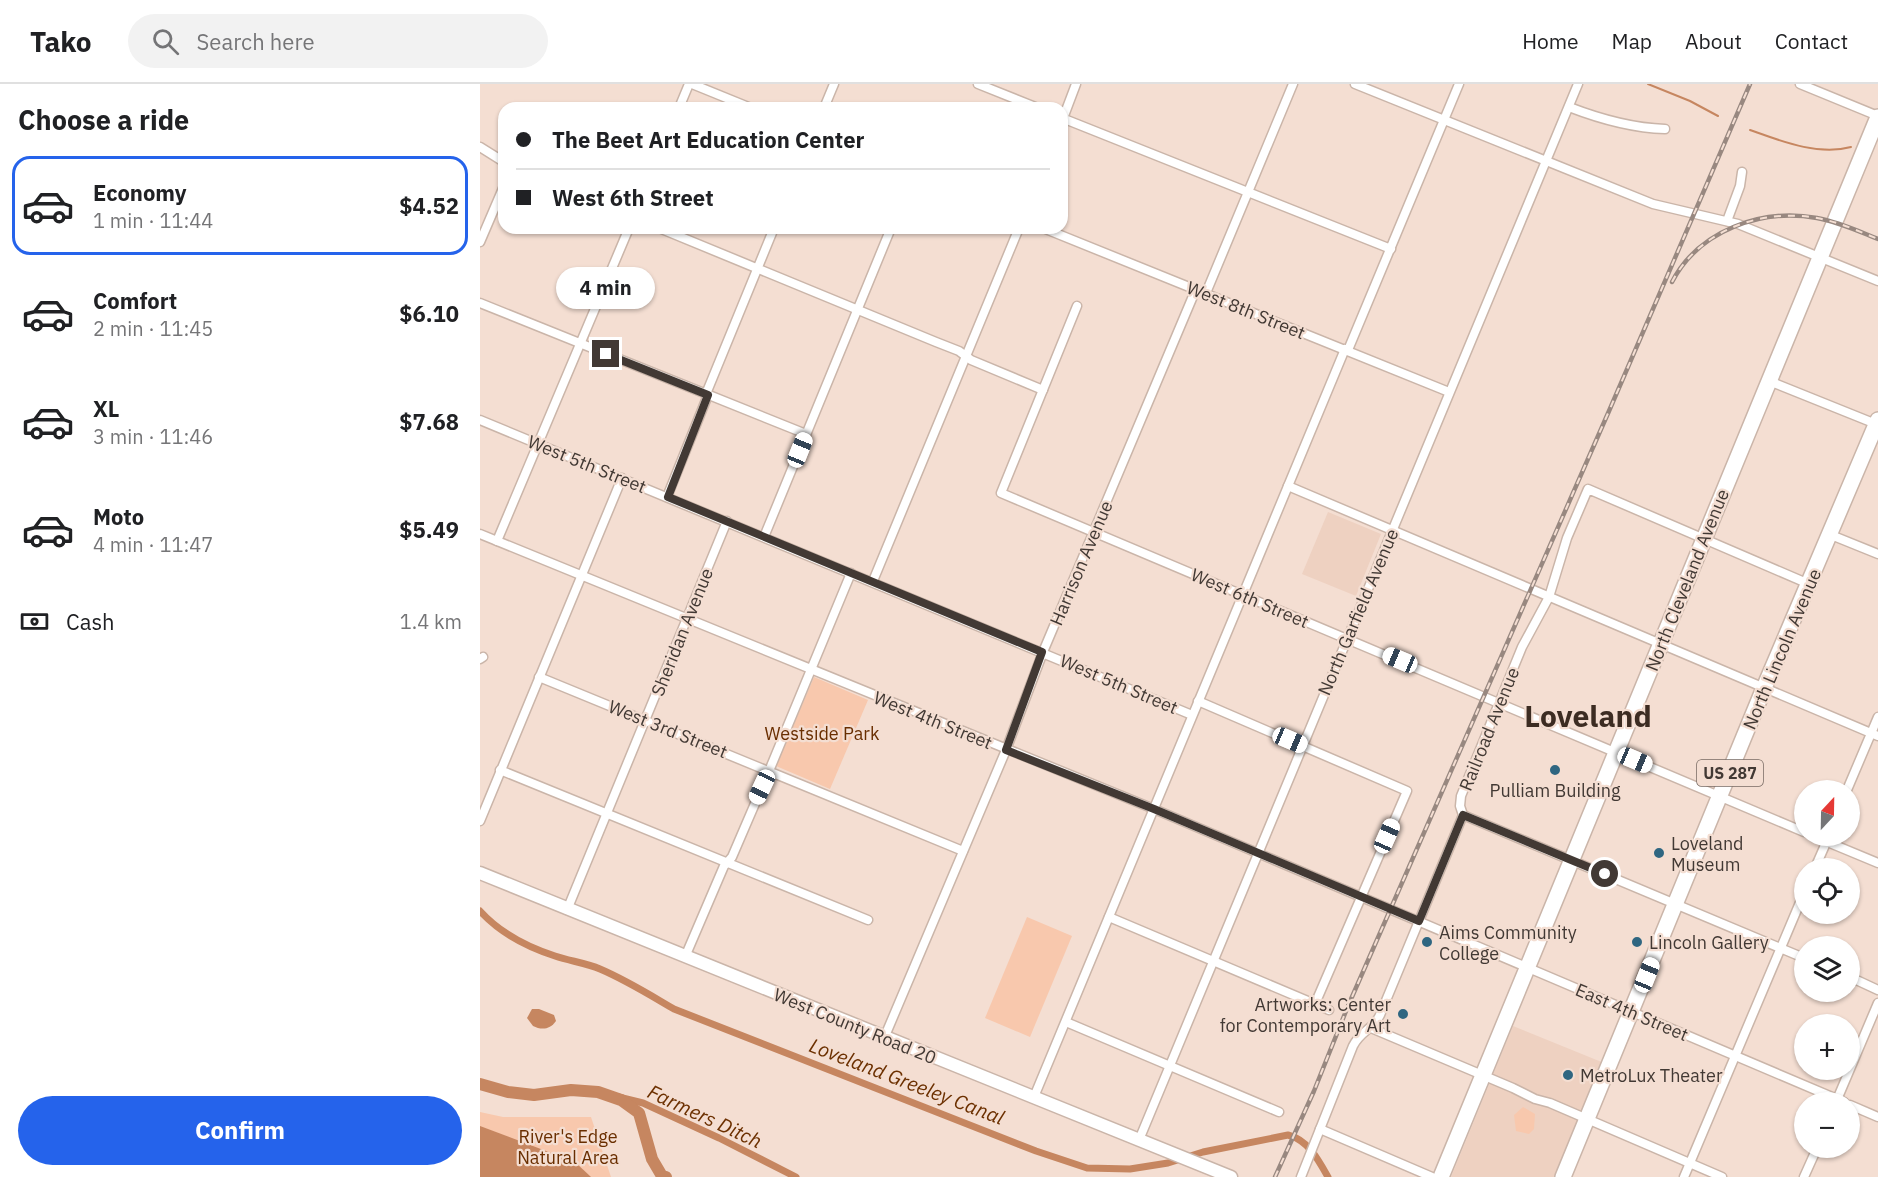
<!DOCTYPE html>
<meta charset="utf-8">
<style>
:root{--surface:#fff;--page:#f2f2f2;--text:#202124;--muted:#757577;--line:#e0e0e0;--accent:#2563eb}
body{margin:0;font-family:"IBM Plex Sans",sans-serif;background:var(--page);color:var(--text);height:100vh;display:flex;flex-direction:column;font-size:22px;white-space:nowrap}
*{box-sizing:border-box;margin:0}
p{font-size:20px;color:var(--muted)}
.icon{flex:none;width:33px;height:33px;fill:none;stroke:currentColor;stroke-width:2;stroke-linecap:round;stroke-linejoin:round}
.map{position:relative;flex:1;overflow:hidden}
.side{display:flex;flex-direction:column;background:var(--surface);width:480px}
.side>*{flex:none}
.top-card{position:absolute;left:18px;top:18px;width:570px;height:132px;border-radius:18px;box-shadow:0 2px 4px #0004;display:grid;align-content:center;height:132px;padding:0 18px;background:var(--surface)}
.needle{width:39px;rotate:22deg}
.tools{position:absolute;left:1314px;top:696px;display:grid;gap:12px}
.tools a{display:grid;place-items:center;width:66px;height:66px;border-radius:50%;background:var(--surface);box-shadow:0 2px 4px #0004;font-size:30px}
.end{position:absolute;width:27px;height:27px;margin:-14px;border:8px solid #423934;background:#fff;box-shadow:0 0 0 3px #fff}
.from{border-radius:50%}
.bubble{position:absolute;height:42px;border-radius:21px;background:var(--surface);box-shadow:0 2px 4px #0004;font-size:20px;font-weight:700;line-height:42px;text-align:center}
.car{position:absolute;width:18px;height:36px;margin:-18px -9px;border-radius:8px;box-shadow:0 0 4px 2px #0007;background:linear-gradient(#fff 24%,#345 0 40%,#fff 0 76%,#345 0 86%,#fff 0)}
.top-card b{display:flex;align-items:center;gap:21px;height:57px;font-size:22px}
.top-card b+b{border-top:2px solid var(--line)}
.top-card i{width:15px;height:15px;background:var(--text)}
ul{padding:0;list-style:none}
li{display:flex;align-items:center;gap:18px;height:99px;margin:0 12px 9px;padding:0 6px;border:3px solid transparent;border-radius:18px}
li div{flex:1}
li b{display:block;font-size:22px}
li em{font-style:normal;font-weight:700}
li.on{border-color:var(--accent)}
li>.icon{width:54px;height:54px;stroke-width:1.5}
h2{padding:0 18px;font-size:27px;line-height:72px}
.pay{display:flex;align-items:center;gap:15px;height:66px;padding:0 18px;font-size:22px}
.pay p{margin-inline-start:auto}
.primary-button{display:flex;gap:12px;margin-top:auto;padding:12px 18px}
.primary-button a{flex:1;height:69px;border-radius:36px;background:var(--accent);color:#fff;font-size:24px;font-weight:700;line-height:69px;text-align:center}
header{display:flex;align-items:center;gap:36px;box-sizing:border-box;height:84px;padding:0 30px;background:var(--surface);border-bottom:2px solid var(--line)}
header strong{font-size:28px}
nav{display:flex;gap:33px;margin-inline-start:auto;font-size:21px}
.search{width:420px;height:54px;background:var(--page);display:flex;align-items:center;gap:15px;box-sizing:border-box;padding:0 21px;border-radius:33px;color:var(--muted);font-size:22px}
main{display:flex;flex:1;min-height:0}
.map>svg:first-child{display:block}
.built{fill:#eed1c1}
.green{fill:#f8c8ad}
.water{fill:#c68660}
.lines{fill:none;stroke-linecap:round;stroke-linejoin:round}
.stream{stroke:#c68660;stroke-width:2}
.canal{stroke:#c68660;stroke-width:7}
.river{stroke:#c68660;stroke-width:12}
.street-casing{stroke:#cab5a9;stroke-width:11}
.secondary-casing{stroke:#cab5a9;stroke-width:15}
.highway-casing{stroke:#cab5a9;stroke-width:18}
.street{stroke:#fff;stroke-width:8}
.secondary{stroke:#fff;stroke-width:12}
.highway{stroke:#fff;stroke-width:15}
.rail-casing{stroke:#988880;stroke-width:4.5}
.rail{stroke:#f4ded2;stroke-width:2;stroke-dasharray:7;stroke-linecap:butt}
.route{stroke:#423934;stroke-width:8}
.poi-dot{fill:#2f6681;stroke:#f4ded2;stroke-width:2}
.labels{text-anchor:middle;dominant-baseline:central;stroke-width:4.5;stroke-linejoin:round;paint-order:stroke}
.shield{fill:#f4ded2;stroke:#776a63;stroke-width:1.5}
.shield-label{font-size:16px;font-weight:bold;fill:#423934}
.street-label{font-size:18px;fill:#423934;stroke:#f4ded2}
.park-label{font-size:18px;fill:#692e00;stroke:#f4ded2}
.poi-label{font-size:18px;fill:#423934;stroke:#f4ded2;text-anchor:start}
.water-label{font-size:20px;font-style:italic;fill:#6c3001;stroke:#f4ded2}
.town-label{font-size:30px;font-weight:bold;fill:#3c2c22;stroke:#f4ded2}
</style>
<header>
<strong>Tako</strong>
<div class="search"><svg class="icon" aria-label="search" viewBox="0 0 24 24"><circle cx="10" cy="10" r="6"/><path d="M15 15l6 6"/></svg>Search here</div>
<nav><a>Home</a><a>Map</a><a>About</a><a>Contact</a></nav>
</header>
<main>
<section class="side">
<h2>Choose a ride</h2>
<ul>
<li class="on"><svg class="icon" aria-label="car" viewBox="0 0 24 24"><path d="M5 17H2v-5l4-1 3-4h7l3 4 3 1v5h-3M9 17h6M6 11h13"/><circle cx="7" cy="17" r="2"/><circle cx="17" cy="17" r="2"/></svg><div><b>Economy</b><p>1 min · 11:44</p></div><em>$4.52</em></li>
<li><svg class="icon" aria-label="car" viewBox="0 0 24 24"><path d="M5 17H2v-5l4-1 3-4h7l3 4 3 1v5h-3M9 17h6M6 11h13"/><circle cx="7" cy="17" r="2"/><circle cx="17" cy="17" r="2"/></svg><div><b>Comfort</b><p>2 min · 11:45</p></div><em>$6.10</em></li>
<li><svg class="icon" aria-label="car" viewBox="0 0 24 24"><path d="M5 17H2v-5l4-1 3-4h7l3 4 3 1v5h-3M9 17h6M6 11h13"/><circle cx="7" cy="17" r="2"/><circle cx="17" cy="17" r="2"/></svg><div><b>XL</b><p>3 min · 11:46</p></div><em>$7.68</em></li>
<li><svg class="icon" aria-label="car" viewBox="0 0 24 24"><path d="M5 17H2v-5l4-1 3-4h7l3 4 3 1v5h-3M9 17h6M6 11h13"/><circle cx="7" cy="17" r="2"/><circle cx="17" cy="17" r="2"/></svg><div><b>Moto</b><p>4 min · 11:47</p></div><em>$5.49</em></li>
</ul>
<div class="pay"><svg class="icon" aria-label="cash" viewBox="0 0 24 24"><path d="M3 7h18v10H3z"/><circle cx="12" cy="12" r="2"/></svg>Cash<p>1.4 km</p></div>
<div class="primary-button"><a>Confirm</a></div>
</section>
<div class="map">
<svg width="1398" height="1093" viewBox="0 0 1398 1093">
<rect width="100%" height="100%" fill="#f4ded2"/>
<g class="built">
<path d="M848 428 901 450 876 512 822 490Z"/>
<path d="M1033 942 1124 979 1074 1093H971Z"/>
</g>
<g class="green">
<path d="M334 593 388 616 350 705 296 682Z"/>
<path d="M547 833 592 852 550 953 505 934Z"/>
<path d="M1043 1023 1055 1030 1054 1045 1049 1050 1036 1047 1034 1031Z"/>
<path d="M0 1028 23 1033H111L131 1093H0Z"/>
</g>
<g class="water">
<path d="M52 925H59L74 931 76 937C70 946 61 946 53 942L47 934Z"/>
<path d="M0 1042 95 1078 111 1093H0Z"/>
</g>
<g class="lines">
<g class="stream">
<path d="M1168 0 1210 17 1238 32"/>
<path d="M1270 46C1301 57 1338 72 1371 63"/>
</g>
<g class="canal">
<path d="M0 827C20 849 47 863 75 872 90 877 106 879 120 885 146 896 170 911 194 925L556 1067 607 1084 650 1085 688 1079 723 1068 808 1051C828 1056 838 1075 848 1093"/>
<path d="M118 1008 163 1019 239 1054 316 1093"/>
</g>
<path class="river" d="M0 1000 28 1008 54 1011 91 1006 118 1008 141 1016 159 1029 172 1075 182 1092 186 1093"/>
<defs>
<g id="street">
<path d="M212 0 271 24"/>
<path d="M498 0 558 24"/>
<path d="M875 0 1173 120 1258 140 1398 197"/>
<path d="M1320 0 1398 32"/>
<path d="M1089 23C1120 35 1151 44 1185 45"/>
<path d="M199 24 209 0"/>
<path d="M344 24 354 0"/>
<path d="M582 34 911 165"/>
<path d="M582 37 596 0"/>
<path d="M0 63 24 78"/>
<path d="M1247 137 1260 102 1262 88"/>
<path d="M179 144 456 258 479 267 491 276 563 306"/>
<path d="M563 144 969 308"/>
<path d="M0 158 24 102"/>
<path d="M726 209 813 0"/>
<path d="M0 219 326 350"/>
<path d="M597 222 521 409 1324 748"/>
<path d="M868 266 979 0"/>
<path d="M1289 297 1396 340"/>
<path d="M226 310 294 144"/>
<path d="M0 336 712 631"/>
<path d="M808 402 1398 652"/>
<path d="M187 413 228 311"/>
<path d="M0 450 674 725 1364 1018"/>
<path d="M1351 451 1398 470"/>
<path d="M284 453 411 144"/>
<path d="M17 457 149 144"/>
<path d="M393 497 539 144"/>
<path d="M0 575 3 573"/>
<path d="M59 593 483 767"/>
<path d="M718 617 927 707 835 920"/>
<path d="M20 686 388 836"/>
<path d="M1367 706 1398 633"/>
<path d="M983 731 1324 874"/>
<path d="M0 737 142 394"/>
<path d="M1333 752 1398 779"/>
<path d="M1335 784 1349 752"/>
<path d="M87 826 247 437"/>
<path d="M629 833 849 926"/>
<path d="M205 873 244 782 252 773 289 687 371 489"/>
<path d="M1370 893 1398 906"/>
<path d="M586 938 799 1028"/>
<path d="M891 944 1033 1004 1055 1015 1070 1019 1242 1093"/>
<path d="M405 952 526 666 563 568 716 205"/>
<path d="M554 1013 865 265"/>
<path d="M1356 1018 1398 919"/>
<path d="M1370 1021 1398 1033"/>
<path d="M840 1045 952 1093"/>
<path d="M659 1056 1098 0"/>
<path d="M821 1093 873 962C881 946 893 946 900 931L983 731 980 722 981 712 1042 563 1069 513 1087 454 1108 405 1329 500"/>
<path d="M1204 1093 1324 809"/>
<path d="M1324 1093 1337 1064"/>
</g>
<path id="secondary" d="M0 789 751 1093"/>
<g id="highway">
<path d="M961 1093 1398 33"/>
<path d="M1083 1093 1284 604 1398 336"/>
</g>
</defs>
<use href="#street" class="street-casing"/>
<use href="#secondary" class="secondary-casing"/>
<use href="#highway" class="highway-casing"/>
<use href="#street" class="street"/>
<use href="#secondary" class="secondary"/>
<use href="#highway" class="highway"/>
<defs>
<g id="rail">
<path d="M1192 198C1219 146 1282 124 1337 134 1359 138 1378 147 1398 155"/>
<path d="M795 1093 834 1007 868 922 1129 327 1270 0"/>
</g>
</defs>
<use href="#rail" class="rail-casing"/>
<use href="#rail" class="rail"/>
</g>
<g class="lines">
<path class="route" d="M126 270 228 311 188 413 562 568 526 666 674 725 939 837 983 731 1125 790"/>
</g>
<g class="poi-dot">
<circle cx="1075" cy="686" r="6"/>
<circle cx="1179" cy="769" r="6"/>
<circle cx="947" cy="858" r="6"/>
<circle cx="1157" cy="858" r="6"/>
<circle cx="923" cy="930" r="6"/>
<circle cx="1088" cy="991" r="6"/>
</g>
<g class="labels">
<rect class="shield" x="1217" y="676" width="66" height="26" rx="4.5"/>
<g class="shield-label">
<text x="1250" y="689">US 287</text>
</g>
<g class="street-label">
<text transform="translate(766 226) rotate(22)">West 8th Street</text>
<text transform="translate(107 380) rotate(22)">West 5th Street</text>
<text transform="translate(601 479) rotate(-67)">Harrison Avenue</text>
<text transform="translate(1207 496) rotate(-68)">North Cleveland Avenue</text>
<text transform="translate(770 514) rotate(23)">West 6th Street</text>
<text transform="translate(878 528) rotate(-67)">North Garfield Avenue</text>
<text transform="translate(202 548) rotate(-68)">Sheridan Avenue</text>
<text transform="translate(1302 565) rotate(-67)">North Lincoln Avenue</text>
<text transform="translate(639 600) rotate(23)">West 5th Street</text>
<text transform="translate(453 636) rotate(22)">West 4th Street</text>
<text transform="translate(188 645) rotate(22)">West 3rd Street</text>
<text transform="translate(1009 645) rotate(-68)">Railroad Avenue</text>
<text transform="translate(1152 928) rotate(23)">East 4th Street</text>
<text transform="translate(375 942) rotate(22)">West County Road 20</text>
</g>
<g class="park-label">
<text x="342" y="649">Westside Park</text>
<text x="88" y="1052">River's Edge<tspan x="88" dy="21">Natural Area</tspan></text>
</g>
<g class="poi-label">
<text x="1075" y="706" text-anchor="middle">Pulliam Building</text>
<text x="1191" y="759">Loveland<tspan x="1191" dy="21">Museum</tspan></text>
<text x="959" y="848">Aims Community<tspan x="959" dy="21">College</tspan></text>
<text x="1169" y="858">Lincoln Gallery</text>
<text x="911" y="920" text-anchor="end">Artworks: Center<tspan x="911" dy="21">for Contemporary Art</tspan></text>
<text x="1100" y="991">MetroLux Theater</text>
</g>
<g class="water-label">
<text transform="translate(427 997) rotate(21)">Loveland Greeley Canal</text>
<text transform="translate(225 1032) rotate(25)">Farmers Ditch</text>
</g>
<g class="town-label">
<text x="1108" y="631">Loveland</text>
</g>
</g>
</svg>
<div class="tools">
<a><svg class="needle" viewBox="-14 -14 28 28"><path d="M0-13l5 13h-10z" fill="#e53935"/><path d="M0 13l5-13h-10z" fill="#757577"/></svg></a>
<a><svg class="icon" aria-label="locate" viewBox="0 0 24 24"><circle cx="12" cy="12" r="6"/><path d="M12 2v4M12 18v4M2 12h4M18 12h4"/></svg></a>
<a><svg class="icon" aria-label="layers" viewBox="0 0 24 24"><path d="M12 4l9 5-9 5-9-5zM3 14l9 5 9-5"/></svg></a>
<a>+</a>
<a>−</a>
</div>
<i class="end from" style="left:1125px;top:790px"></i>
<i class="end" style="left:126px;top:270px"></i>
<div class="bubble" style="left:76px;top:183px;width:99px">4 min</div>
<i class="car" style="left:320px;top:366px;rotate:22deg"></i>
<i class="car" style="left:920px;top:576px;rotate:293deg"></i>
<i class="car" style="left:810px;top:656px;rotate:113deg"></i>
<i class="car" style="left:1155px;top:676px;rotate:113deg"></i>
<i class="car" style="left:282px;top:703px;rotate:205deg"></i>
<i class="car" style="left:907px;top:752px;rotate:24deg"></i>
<i class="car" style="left:1167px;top:891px;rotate:22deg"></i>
<div class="top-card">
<b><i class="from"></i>The Beet Art Education Center</b>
<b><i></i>West 6th Street</b>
</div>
</div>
</main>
